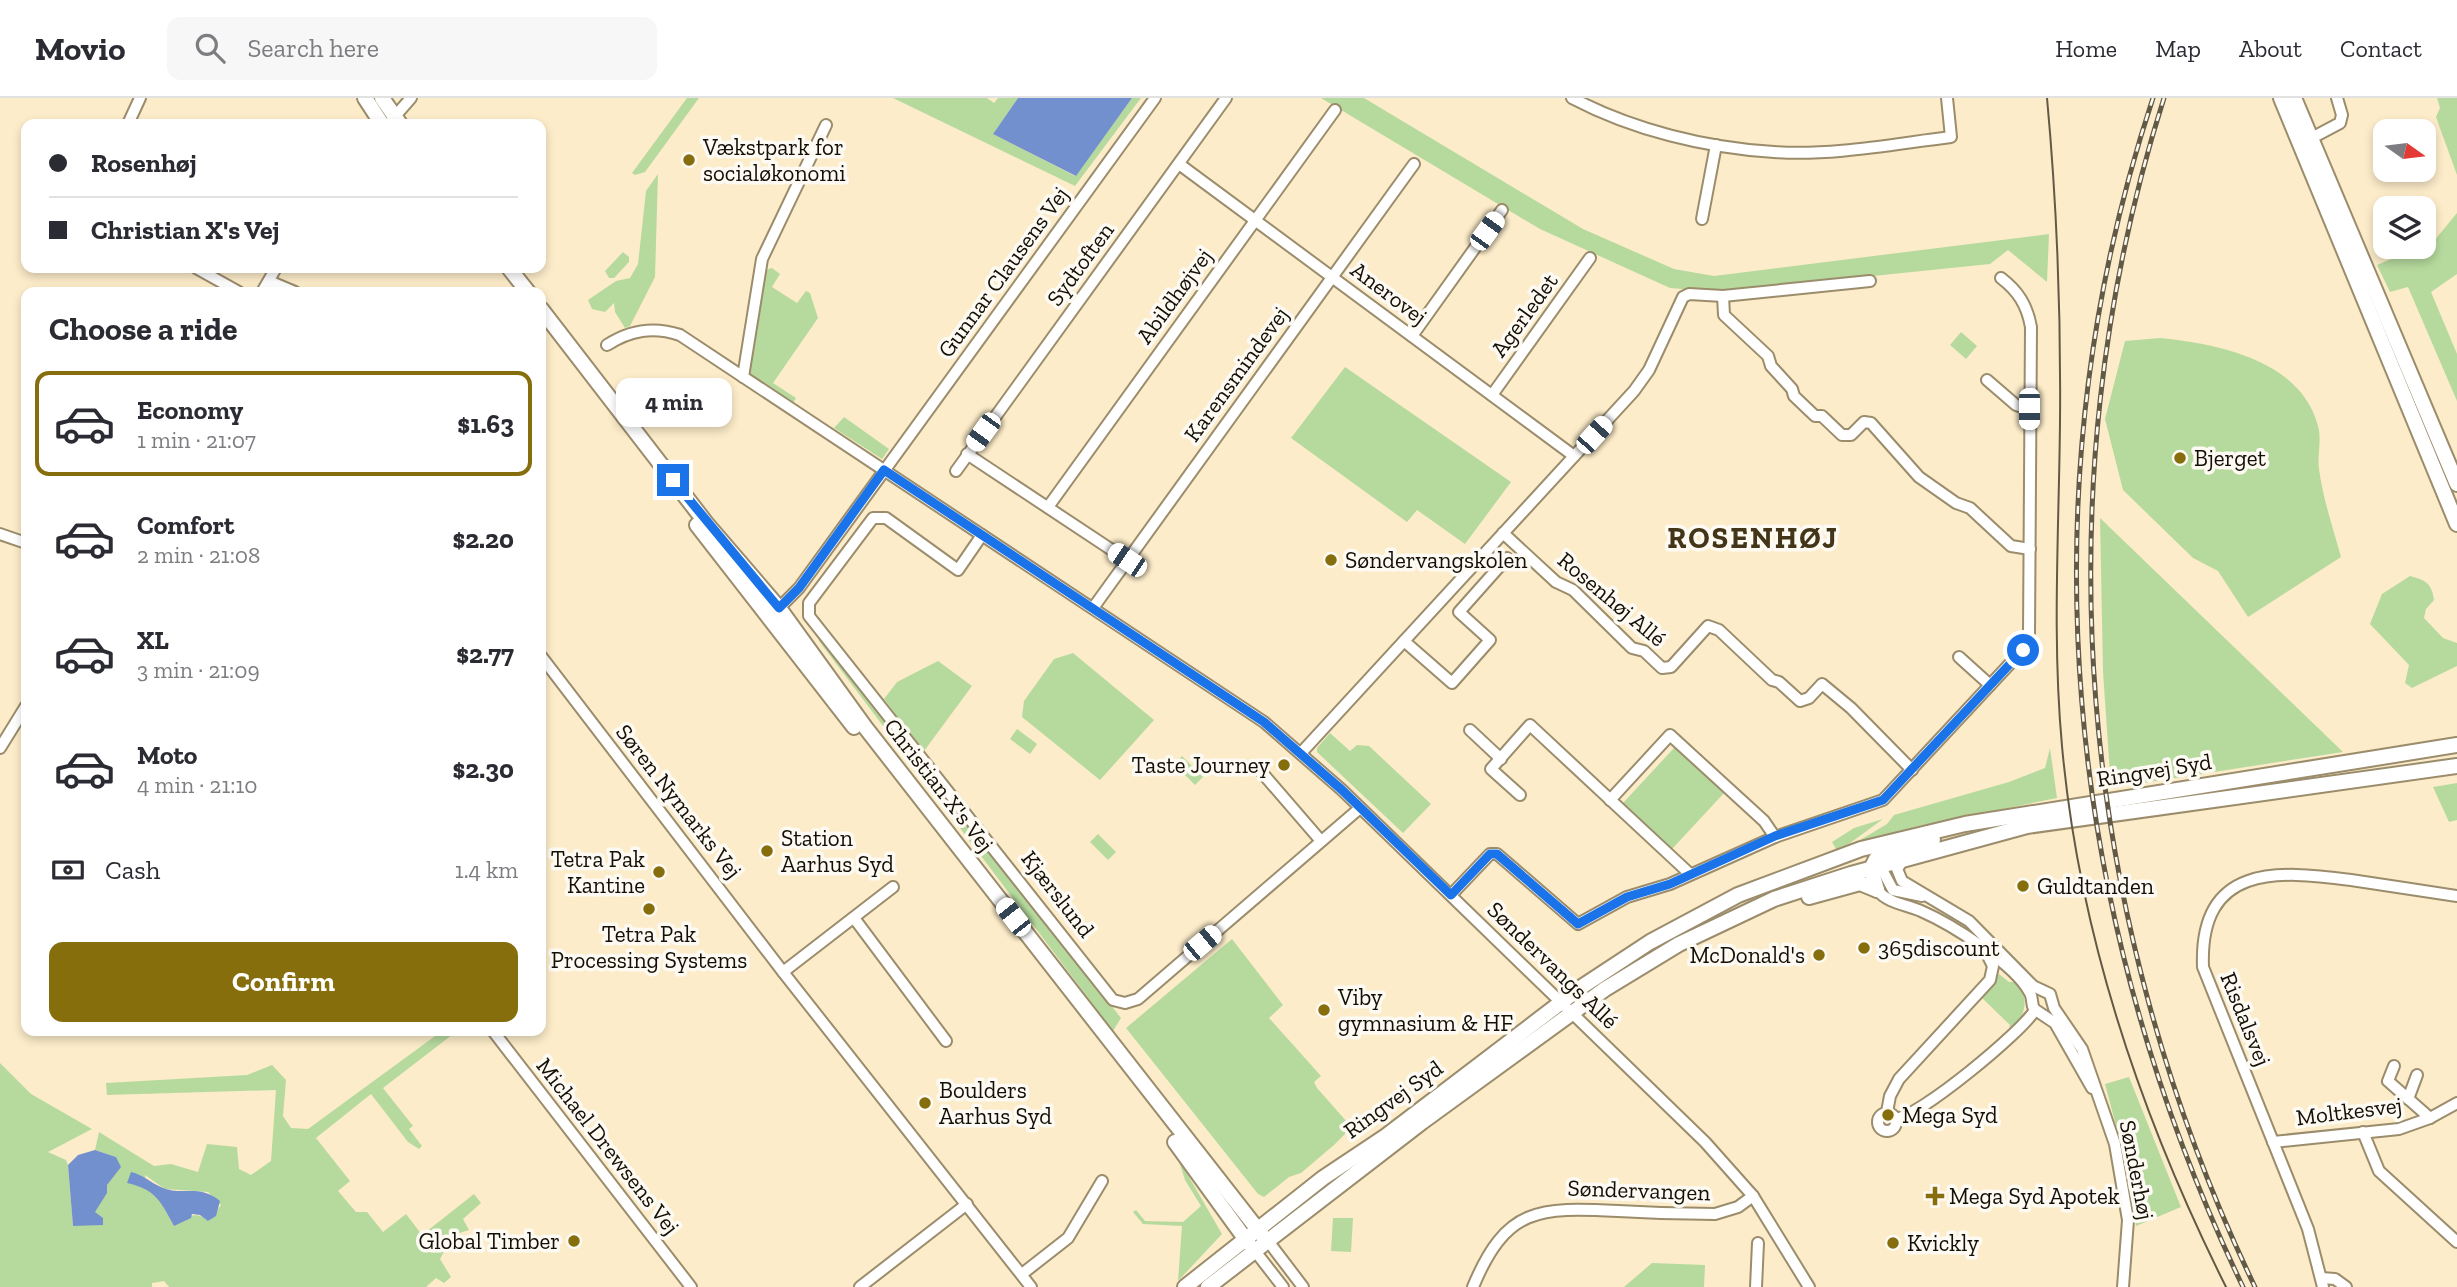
<!DOCTYPE html>
<meta charset="utf-8">
<style>
:root{--surface:#fff;--page:#f7f7f7;--text:#2b2b33;--muted:#7c7c81;--line:#e1e1e2;--accent:#866e0d}
body{margin:0;font-family:"Zilla Slab",serif;background:var(--page);color:var(--text);height:100vh;display:flex;flex-direction:column;font-size:26px;white-space:nowrap}
*{box-sizing:border-box;margin:0}
p{font-size:23px;color:var(--muted)}
.icon{flex:none;width:38px;height:38px;fill:none;stroke:currentColor;stroke-width:2;stroke-linecap:round;stroke-linejoin:round}
.map{position:relative;flex:1;overflow:hidden}
.details{position:absolute;left:21px;top:189px;width:525px;height:749px;display:flex;flex-direction:column;background:var(--surface);border-radius:14px;box-shadow:0 4px 10px #0003}
.details>*{flex:none}
.banner{position:absolute;left:21px;top:21px;width:525px;height:154px;border-radius:14px;box-shadow:0 4px 10px #0003;display:grid;align-content:center;height:154px;padding:0 28px;background:var(--surface)}
.needle{width:46px;rotate:104deg}
.fabs{position:absolute;left:2373px;top:21px;display:grid;gap:14px}
.fabs a{display:grid;place-items:center;width:63px;height:63px;border-radius:14px;background:var(--surface);box-shadow:0 4px 10px #0003;font-size:35px}
.end{position:absolute;width:32px;height:32px;margin:-16px;border:9px solid #1a73e8;background:#fff;box-shadow:0 0 0 4px #fff}
.from{border-radius:50%}
.bubble{position:absolute;height:49px;border-radius:14px;background:var(--surface);box-shadow:0 4px 10px #0003;font-size:23px;font-weight:700;line-height:49px;text-align:center}
.car{position:absolute;width:21px;height:42px;margin:-21px -10px;border-radius:9px;box-shadow:0 0 5px 2px #0007;background:linear-gradient(#fff 24%,#345 0 40%,#fff 0 76%,#345 0 86%,#fff 0)}
.banner b{display:flex;align-items:center;gap:24px;height:66px;font-size:26px}
.banner b+b{border-top:2px solid var(--line)}
.banner i{width:18px;height:18px;background:var(--text)}
ul{padding:0;list-style:none}
li{display:flex;align-items:center;gap:21px;height:105px;margin:0 14px 10px;padding:0 14px;border:4px solid transparent;border-radius:14px}
li div{flex:1}
li b{display:block;font-size:26px}
li em{font-style:normal;font-weight:700}
li.active{border-color:var(--accent)}
li>.icon{width:63px;height:63px;stroke-width:1.5}
h2{padding:0 28px;font-size:32px;line-height:84px}
.pay{display:flex;align-items:center;gap:18px;height:77px;padding:0 28px;font-size:26px}
.pay p{margin-inline-start:auto}
.button{display:flex;gap:14px;margin-top:auto;padding:14px 28px}
.button a{flex:1;height:80px;border-radius:14px;background:var(--accent);color:#fff;font-size:28px;font-weight:700;line-height:80px;text-align:center}
header{display:flex;align-items:center;gap:42px;box-sizing:border-box;height:98px;padding:0 35px;background:var(--surface);border-bottom:2px solid var(--line)}
header strong{font-size:33px}
nav{display:flex;gap:38px;margin-inline-start:auto;font-size:24px}
.search{width:490px;height:63px;background:var(--page);display:flex;align-items:center;gap:18px;box-sizing:border-box;padding:0 24px;border-radius:14px;color:var(--muted);font-size:26px}
.map>svg:first-child{display:block}
.green{fill:#b6da9e;fill-rule:evenodd}
.water{fill:#7290cd}
.lines{fill:none;stroke-linecap:round;stroke-linejoin:round}
.minor-casing{stroke:#9b8c6c;stroke-width:14}
.major-casing{stroke:#9b8c6c;stroke-width:18}
.minor{stroke:#fff;stroke-width:10}
.major{stroke:#fff;stroke-width:14}
.tram{stroke:#625946;stroke-width:2}
.rail-casing{stroke:#625946;stroke-width:5}
.rail{stroke:#fdfaf3;stroke-width:2.5;stroke-dasharray:8;stroke-linecap:butt}
.route{stroke:#1a73e8;stroke-width:9}
.poi-dot{fill:#866e0d;stroke:#fdfaf3;stroke-width:2.5}
.labels{text-anchor:middle;dominant-baseline:central;stroke-width:7;stroke-linejoin:round;paint-order:stroke}
.poi-label{font-size:23px;fill:#140f04;stroke:#fdfaf3;text-anchor:start}
.street-label{font-size:23px;fill:#140f04;stroke:#fdfaf3}
.district-label{font-size:30px;font-weight:bold;letter-spacing:2px;fill:#433618;stroke:#fdfaf3}
</style>
<header>
<strong>Movio</strong>
<div class="search"><svg class="icon" aria-label="search" viewBox="0 0 24 24"><circle cx="10" cy="10" r="6"/><path d="M15 15l6 6"/></svg>Search here</div>
<nav><a>Home</a><a>Map</a><a>About</a><a>Contact</a></nav>
</header>
<div class="map">
<svg width="2457" height="1189" viewBox="0 0 2457 1189">
<rect width="100%" height="100%" fill="#fcecc9"/>
<g class="green">
<path d="M687 0H699L645 74 635 77 632 75Z"/>
<path d="M893 0H987L994 5 998 0H1018L993 36 1075 78 1132 0H1141L1075 88Z"/>
<path d="M1321 0H1364L1583 131 1674 171 1714 178 2049 136 2047 184 2008 152 1990 166 1718 194 1670 190 1540 131Z"/>
<path d="M2437 0H2457V77L2436 19 2440 10Z"/>
<path d="M658 76 655 179 630 228 625 230 615 214 614 205 605 214 592 211 588 202 616 183 630 180 638 166 646 93Z"/>
<path d="M2457 115V176L2431 194 2457 256V303L2408 189 2390 194 2377 167 2434 143Z"/>
<path d="M623 154 629 159V164L614 180H609L605 173Z"/>
<path d="M772 170 780 176 772 189 797 205 806 193 810 195 818 220 773 285 796 300 792 307 749 276 765 172Z"/>
<path d="M1961 234 1977 248 1966 261 1950 247Z"/>
<path d="M2160 240C2218 246 2301 262 2318 328 2322 342 2317 357 2319 371 2323 401 2333 430 2341 459L2248 519 2218 473 2193 460 2123 392 2105 321 2125 243Z"/>
<path d="M1345 269 1511 384 1465 446 1417 412 1407 424 1291 340Z"/>
<path d="M844 319 889 351 882 361 834 330Z"/>
<path d="M2100 420 2343 654 2111 690 2103 574Z"/>
<path d="M2410 478C2425 482 2432 485 2434 502L2426 511 2424 520 2443 540 2457 545V568L2412 590 2405 585 2409 567 2370 526 2382 496Z"/>
<path d="M821 538 1121 920 1113 933 819 543Z"/>
<path d="M1073 555 1154 622 1100 682 1022 619 1024 603 1054 561Z"/>
<path d="M938 563 972 588 924 653 884 601 897 584Z"/>
<path d="M1017 631 1037 646 1030 656 1010 641Z"/>
<path d="M1330 635 1350 653 1357 647 1369 648 1431 706 1403 735 1317 654V650Z"/>
<path d="M1675 649 1725 694 1672 751 1623 705Z"/>
<path d="M2050 650 2057 700 1918 728 1855 745 1887 726 1894 717 2009 684 2045 670Z"/>
<path d="M1182 658 1203 679 1195 687 1174 666Z"/>
<path d="M2457 685V722L2449 724 2433 689Z"/>
<path d="M1883 721 1846 748 1836 751 1832 744 1854 730Z"/>
<path d="M1098 736 1116 754 1108 762 1090 744Z"/>
<path d="M1232 841 1283 907 1269 920 1321 978 1314 984 1317 990 1348 1025 1345 1036 1334 1047 1301 1075 1289 1079 1264 1099 1258 1096 1126 930Z"/>
<path d="M1999 876 2009 884H2014C2029 898 2026 910 2018 927L2009 929 2010 927 1981 899Z"/>
<path d="M442 933H457L383 990 413 1028 409 1031 422 1048 419 1051 408 1044 371 996 316 1040 350 1083 338 1093 356 1114H367L383 1134 406 1116 422 1137 474 1096 481 1105 463 1121 469 1132 453 1137 440 1161 451 1179 444 1185 436 1180 426 1189H169L164 1183 152 1185V1189H0V965L31 996 92 1031 48 1054 66 1062 68 1067 73 1128C106 1107 104 1094 116 1059L95 1052 99 1034 154 1068 171 1066 198 1074 207 1046 237 1049 239 1071 251 1077 271 1063 276 992 107 997 106 985 247 977 272 967 286 982 283 1018 291 1030 308 1031ZM145 1077 165 1091 208 1094 221 1107 209 1123C194 1112 188 1119 174 1128L159 1100 147 1089Z"/>
<path d="M2129 979 2181 1109 2136 1128 2131 1084 2105 986Z"/>
<path d="M1178 1060 1222 1136 1178 1183 1182 1128 1143 1126 1133 1114 1136 1112 1145 1123 1183 1124 1201 1108 1185 1082Z"/>
<path d="M1333 1120H1353L1351 1154 1331 1153Z"/>
<path d="M1652 1165 1705 1167 1704 1189H1624Z"/>
</g>
<g class="water">
<path d="M1018 0H1132L1076 78 993 36Z"/>
<path d="M95 1052 116 1059 121 1069 107 1087V1095L95 1114 103 1120V1127L73 1128 68 1067 78 1057Z"/>
<path d="M131 1074C144 1077 149 1084 161 1089 182 1099 199 1085 220 1103L216 1118 208 1123 200 1117 192 1116 191 1120 174 1128C160 1102 156 1092 127 1085Z"/>
</g>
<g class="lines">
<defs>
<g id="minor">
<path d="M1572 0C1633 32 1706 50 1774 54 1833 58 1893 46 1951 39L1947 0"/>
<path d="M390 24 411 0"/>
<path d="M128 26 140 0"/>
<path d="M2306 43 2340 25 2342 17 2337 0"/>
<path d="M1179 66 1574 358"/>
<path d="M1702 121 1716 47"/>
<path d="M196 170 239 194"/>
<path d="M269 183 295 194"/>
<path d="M262 194 276 170"/>
<path d="M1723 198 1724 217 1768 258 1771 268 1792 291 1794 298 1815 318H1822L1842 337H1851L1864 324 1871 325 1919 379 1956 405 1970 410 2011 448 2030 451"/>
<path d="M1412 238 1502 112"/>
<path d="M607 247C630 232 653 228 680 237L1264 624 1342 692 1705 1044 1753 1098 1809 1189"/>
<path d="M743 279 762 161 826 27"/>
<path d="M1987 282 2016 307 2029 311"/>
<path d="M1492 297 1590 160"/>
<path d="M967 356 1127 462"/>
<path d="M956 373 1226 0"/>
<path d="M1048 409 1335 12"/>
<path d="M1503 435 1556 484 1573 492 1632 550 1644 553 1662 570 1671 569 1708 528 1719 532 1772 582 1779 584 1800 603 1809 600 1822 586 1851 610 1912 672"/>
<path d="M0 436 26 445"/>
<path d="M982 437 958 472 886 420H873L809 505V518L1113 902 1125 905 1138 901 1360 710"/>
<path d="M779 510 799 490 1155 0"/>
<path d="M1093 510 1414 66"/>
<path d="M1404 543 1452 585 1490 542 1459 514 1507 460"/>
<path d="M541 558 783 874 1031 1189"/>
<path d="M1959 559 1990 587"/>
<path d="M1470 632 1501 661"/>
<path d="M0 650 26 608"/>
<path d="M1301 655 1634 293 1649 272 1683 199 1689 196 1723 198 1870 183"/>
<path d="M1258 670 1321 743"/>
<path d="M1520 697 1491 671 1530 627 1690 776"/>
<path d="M1610 702 1670 637 1764 723 1775 739"/>
<path d="M1904 761 1897 771 1902 783 1969 823 2033 888 2050 896 2054 910 2082 951 2115 1046 2128 1122 2123 1189"/>
<path d="M1877 762 1893 792 1922 798"/>
<path d="M1877 792C1889 806 1905 806 1921 813 1951 826 2015 866 2030 895 2033 900 2031 905 2034 911L2055 925 2092 990"/>
<path d="M1451 797 1490 756H1497L1578 826 1627 799 1670 786 1775 739 1883 702 2019 556 2029 536 2031 229C2027 207 2018 193 2001 180"/>
<path d="M854 820 946 943"/>
<path d="M783 874 893 789"/>
<path d="M493 933 691 1189"/>
<path d="M2394 968 2388 983 2430 1020"/>
<path d="M2408 1001 2417 977"/>
<path d="M1887 1014 1890 998 1899 981 1990 882 1993 868 1987 856"/>
<circle cx="1887" cy="1024" r="9"/>
<path d="M1896 1021C1921 1017 2021 935 2035 912"/>
<path d="M2363 1034 2379 1073 2457 1144"/>
<path d="M2273 1044 2399 1031 2430 1020 2457 1005"/>
<path d="M1268 1143 1303 1189"/>
<path d="M1255 1153 1283 1189"/>
<path d="M1022 1176 1068 1140 1102 1083"/>
<path d="M2321 1180 2335 1181 2346 1189"/>
<path d="M860 1189 967 1106"/>
<path d="M1473 1189C1506 1109 1539 1109 1618 1113 1650 1115 1682 1116 1715 1116L1738 1109 1753 1098"/>
<path d="M1756 1189 1758 1145"/>
<path d="M2323 1189 2308 1131 2203 869C2199 766 2277 772 2351 782 2386 787 2422 793 2457 798"/>
</g>
<g id="major">
<path d="M365 0 382 26"/>
<path d="M382 0 400 26"/>
<path d="M2281 0 2457 426"/>
<path d="M2294 0 2457 386"/>
<path d="M509 170 528 194"/>
<path d="M541 211 706 425 779 510 865 629 1262 1137"/>
<path d="M697 427 854 629"/>
<path d="M1877 792 1871 771 1876 761 1933 742"/>
<path d="M1809 799 1860 785 1877 792"/>
<path d="M1175 1044 1249 1146"/>
<path d="M1185 1189 1323 1080 1386 1038 1580 890 1650 844 1738 797 1861 751 1965 726 2457 647"/>
<path d="M1208 1189 1422 1024 1605 891 1679 846 1774 801 1851 776 2027 728 2457 668"/>
</g>
</defs>
<use href="#minor" class="minor-casing"/>
<use href="#major" class="major-casing"/>
<use href="#minor" class="minor"/>
<use href="#major" class="major"/>
<path class="tram" d="M2047 0C2057 108 2061 216 2060 324 2059 432 2052 540 2062 648 2079 836 2142 1021 2226 1189"/>
<defs>
<g id="rail">
<path d="M2153 0C2022 396 2064 816 2243 1189"/>
<path d="M2164 0C2039 393 2077 819 2255 1189"/>
</g>
</defs>
<use href="#rail" class="rail-casing"/>
<use href="#rail" class="rail"/>
</g>
<g class="lines">
<path class="route" d="M673 382 779 510 799 490 884 372 1264 624 1342 692 1451 797 1490 756H1497L1578 826 1627 799 1670 786 1775 738 1883 702 2023 552"/>
</g>
<g class="poi-dot">
<circle cx="689" cy="62" r="7"/>
<circle cx="2180" cy="360" r="7"/>
<circle cx="1331" cy="462" r="7"/>
<circle cx="1284" cy="667" r="7"/>
<circle cx="767" cy="753" r="7"/>
<circle cx="659" cy="774" r="7"/>
<circle cx="2023" cy="788" r="7"/>
<circle cx="649" cy="811" r="7"/>
<circle cx="1864" cy="850" r="7"/>
<circle cx="1819" cy="857" r="7"/>
<circle cx="1324" cy="912" r="7"/>
<circle cx="925" cy="1005" r="7"/>
<circle cx="1888" cy="1017" r="7"/>
<path d="M1931.5 1087.5h7v7h7v7h-7v7h-7v-7h-7v-7h7z"/>
<circle cx="574" cy="1143" r="7"/>
<circle cx="1893" cy="1145" r="7"/>
</g>
<g class="labels">
<g class="poi-label">
<text x="703" y="49">Vækstpark for<tspan x="703" dy="26">socialøkonomi</tspan></text>
<text x="2194" y="360">Bjerget</text>
<text x="1345" y="462">Søndervangskolen</text>
<text x="1270" y="667" text-anchor="end">Taste Journey</text>
<text x="781" y="740">Station<tspan x="781" dy="26">Aarhus Syd</tspan></text>
<text x="645" y="761" text-anchor="end">Tetra Pak<tspan x="645" dy="26">Kantine</tspan></text>
<text x="2037" y="788">Guldtanden</text>
<text x="649" y="836" text-anchor="middle">Tetra Pak<tspan x="649" dy="26">Processing Systems</tspan></text>
<text x="1878" y="850">365discount</text>
<text x="1805" y="857" text-anchor="end">McDonald's</text>
<text x="1338" y="899">Viby<tspan x="1338" dy="26">gymnasium &amp; HF</tspan></text>
<text x="939" y="992">Boulders<tspan x="939" dy="26">Aarhus Syd</tspan></text>
<text x="1902" y="1017">Mega Syd</text>
<text x="1949" y="1098">Mega Syd Apotek</text>
<text x="560" y="1143" text-anchor="end">Global Timber</text>
<text x="1907" y="1145">Kvickly</text>
</g>
<g class="street-label">
<text transform="translate(1080 166) rotate(-54)">Sydtoften</text>
<text transform="translate(1003 174) rotate(-54)">Gunnar Clausens Vej</text>
<text transform="translate(1389 195) rotate(37)">Anerovej</text>
<text transform="translate(1174 198) rotate(-54)">Abildhøjvej</text>
<text transform="translate(1524 217) rotate(-54)">Agerledet</text>
<text transform="translate(1236 276) rotate(-54)">Karensmindevej</text>
<text transform="translate(1612 501) rotate(40)">Rosenhøj Allé</text>
<text transform="translate(2154 672) rotate(-9)">Ringvej Syd</text>
<text transform="translate(939 687) rotate(52)">Christian X's Vej</text>
<text transform="translate(679 703) rotate(52)">Søren Nymarks Vej</text>
<text transform="translate(1058 796) rotate(52)">Kjærslund</text>
<text transform="translate(1553 867) rotate(44)">Søndervangs Allé</text>
<text transform="translate(2246 921) rotate(68)">Risdalsvej</text>
<text transform="translate(1393 1001) rotate(-36)">Ringvej Syd</text>
<text transform="translate(2349 1013) rotate(-7)">Moltkesvej</text>
<text transform="translate(608 1048) rotate(52)">Michael Drewsens Vej</text>
<text transform="translate(2137 1072) rotate(79)">Sønderhøj</text>
<text transform="translate(1639 1092) rotate(2)">Søndervangen</text>
</g>
<g class="district-label">
<text x="1753" y="440">ROSENHØJ</text>
</g>
</g>
</svg>
<div class="fabs">
<a><svg class="needle" viewBox="-14 -14 28 28"><path d="M0-13l5 13h-10z" fill="#e53935"/><path d="M0 13l5-13h-10z" fill="#7c7c81"/></svg></a>
<a><svg class="icon" aria-label="layers" viewBox="0 0 24 24"><path d="M12 4l9 5-9 5-9-5zM3 14l9 5 9-5"/></svg></a>
</div>
<i class="end from" style="left:2023px;top:552px"></i>
<i class="end" style="left:673px;top:382px"></i>
<div class="bubble" style="left:616px;top:280px;width:116px">4 min</div>
<i class="car" style="left:1487px;top:133px;rotate:36deg"></i>
<i class="car" style="left:2029px;top:311px;rotate:180deg"></i>
<i class="car" style="left:983px;top:334px;rotate:216deg"></i>
<i class="car" style="left:1594px;top:337px;rotate:42deg"></i>
<i class="car" style="left:1127px;top:462px;rotate:304deg"></i>
<i class="car" style="left:1013px;top:819px;rotate:322deg"></i>
<i class="car" style="left:1202px;top:845px;rotate:50deg"></i>
<div class="banner">
<b><i class="from"></i>Rosenhøj</b>
<b><i></i>Christian X's Vej</b>
</div>
<section class="details">
<h2>Choose a ride</h2>
<ul>
<li class="active"><svg class="icon" aria-label="car" viewBox="0 0 24 24"><path d="M5 17H2v-5l4-1 3-4h7l3 4 3 1v5h-3M9 17h6M6 11h13"/><circle cx="7" cy="17" r="2"/><circle cx="17" cy="17" r="2"/></svg><div><b>Economy</b><p>1 min · 21:07</p></div><em>$1.63</em></li>
<li><svg class="icon" aria-label="car" viewBox="0 0 24 24"><path d="M5 17H2v-5l4-1 3-4h7l3 4 3 1v5h-3M9 17h6M6 11h13"/><circle cx="7" cy="17" r="2"/><circle cx="17" cy="17" r="2"/></svg><div><b>Comfort</b><p>2 min · 21:08</p></div><em>$2.20</em></li>
<li><svg class="icon" aria-label="car" viewBox="0 0 24 24"><path d="M5 17H2v-5l4-1 3-4h7l3 4 3 1v5h-3M9 17h6M6 11h13"/><circle cx="7" cy="17" r="2"/><circle cx="17" cy="17" r="2"/></svg><div><b>XL</b><p>3 min · 21:09</p></div><em>$2.77</em></li>
<li><svg class="icon" aria-label="car" viewBox="0 0 24 24"><path d="M5 17H2v-5l4-1 3-4h7l3 4 3 1v5h-3M9 17h6M6 11h13"/><circle cx="7" cy="17" r="2"/><circle cx="17" cy="17" r="2"/></svg><div><b>Moto</b><p>4 min · 21:10</p></div><em>$2.30</em></li>
</ul>
<div class="pay"><svg class="icon" aria-label="cash" viewBox="0 0 24 24"><path d="M3 7h18v10H3z"/><circle cx="12" cy="12" r="2"/></svg>Cash<p>1.4 km</p></div>
<div class="button"><a>Confirm</a></div>
</section>
</div>
